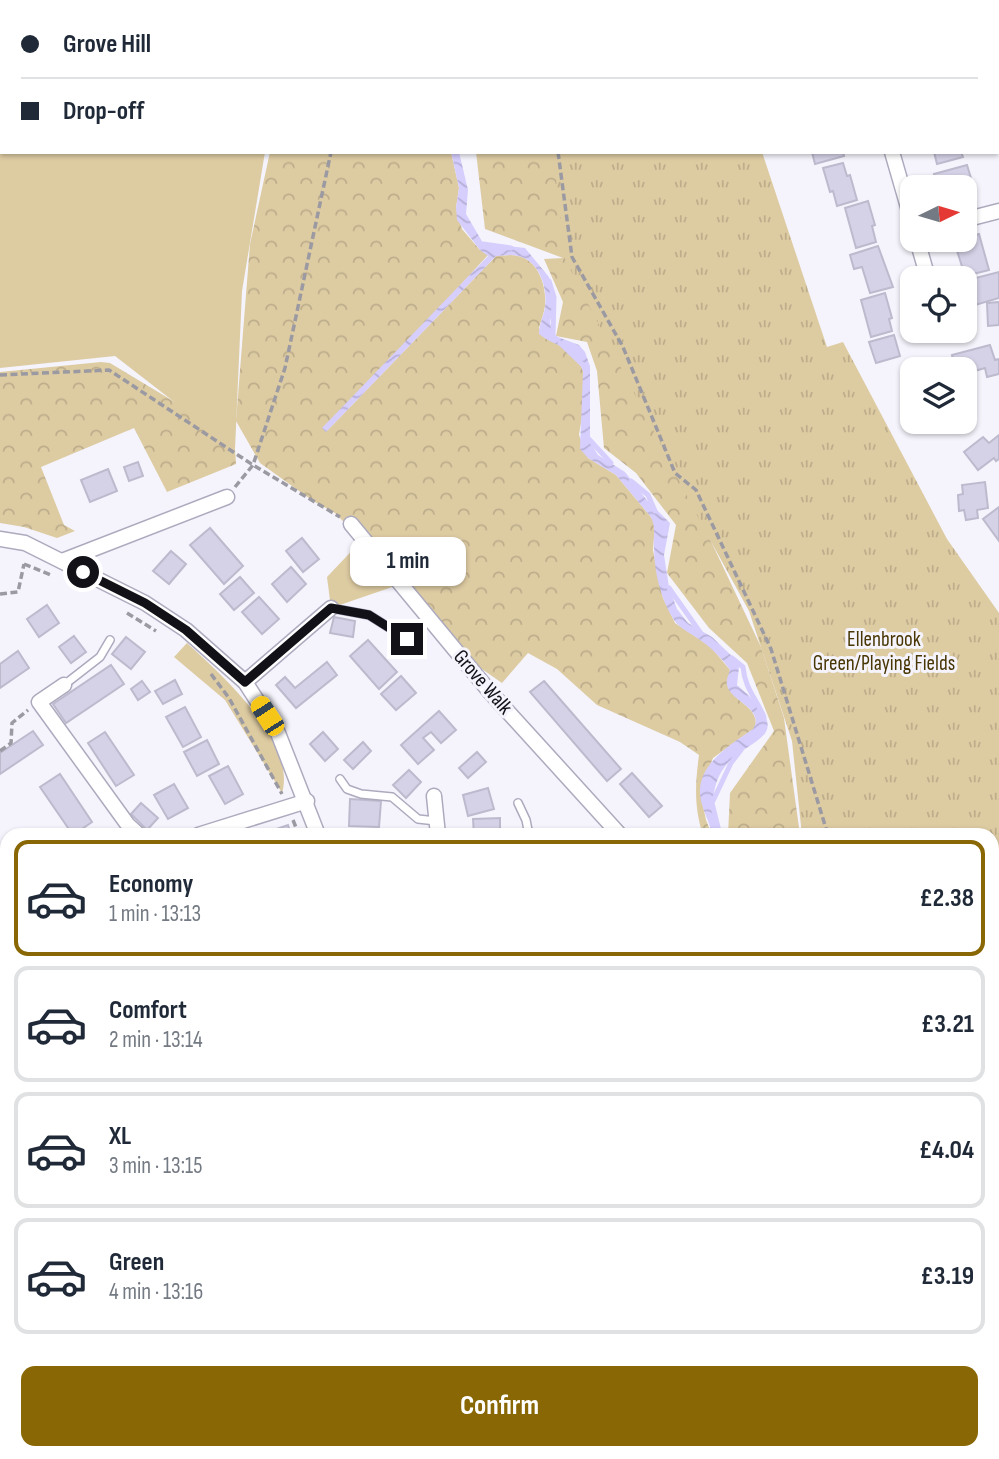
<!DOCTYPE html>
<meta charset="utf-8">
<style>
:root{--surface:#fff;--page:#f2f2f3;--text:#1f2937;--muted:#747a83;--line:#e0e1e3;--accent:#886704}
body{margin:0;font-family:"Sofia Sans Condensed",sans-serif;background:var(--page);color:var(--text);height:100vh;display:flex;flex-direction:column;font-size:26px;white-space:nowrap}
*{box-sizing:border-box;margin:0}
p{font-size:23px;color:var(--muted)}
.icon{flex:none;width:38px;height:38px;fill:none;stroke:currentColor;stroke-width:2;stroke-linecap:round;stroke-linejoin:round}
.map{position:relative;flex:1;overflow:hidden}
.sheet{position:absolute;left:0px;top:828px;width:999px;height:632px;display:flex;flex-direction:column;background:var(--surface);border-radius:21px 21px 0 0;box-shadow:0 2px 5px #0004}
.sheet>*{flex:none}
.top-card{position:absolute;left:0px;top:0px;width:999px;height:154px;box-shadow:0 2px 5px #0004;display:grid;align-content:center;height:154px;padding:0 21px;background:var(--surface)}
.needle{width:46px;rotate:85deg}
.buttons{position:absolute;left:900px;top:175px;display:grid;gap:14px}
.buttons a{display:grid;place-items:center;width:77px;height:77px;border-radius:14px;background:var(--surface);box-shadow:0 2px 5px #0004;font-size:35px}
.end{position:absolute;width:32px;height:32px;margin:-16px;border:9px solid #121118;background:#fff;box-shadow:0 0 0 4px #fff}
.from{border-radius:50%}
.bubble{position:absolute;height:49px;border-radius:14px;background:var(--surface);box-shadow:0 2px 5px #0004;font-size:23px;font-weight:700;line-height:49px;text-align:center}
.car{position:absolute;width:21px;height:42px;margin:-21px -10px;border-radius:9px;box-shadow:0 0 5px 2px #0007;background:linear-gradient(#f5c518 24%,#345 0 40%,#f5c518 0 76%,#345 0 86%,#f5c518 0)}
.top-card b{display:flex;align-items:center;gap:24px;height:66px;font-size:26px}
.top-card b+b{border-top:2px solid var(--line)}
.top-card i{width:18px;height:18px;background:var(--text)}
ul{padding:12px 0 0;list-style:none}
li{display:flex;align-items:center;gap:21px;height:116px;margin:0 14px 10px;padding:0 7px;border:4px solid var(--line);border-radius:14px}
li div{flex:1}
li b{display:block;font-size:26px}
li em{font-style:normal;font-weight:700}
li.selected{border-color:var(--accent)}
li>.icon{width:63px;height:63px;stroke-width:1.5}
.button{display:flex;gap:14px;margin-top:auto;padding:14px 21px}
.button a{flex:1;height:80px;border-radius:14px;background:var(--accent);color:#fff;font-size:28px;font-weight:700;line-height:80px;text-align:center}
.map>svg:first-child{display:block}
.grass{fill:#ddcba2}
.forest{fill:url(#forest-crowns)}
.park{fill:url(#park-tufts)}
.water{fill:url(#water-waves)}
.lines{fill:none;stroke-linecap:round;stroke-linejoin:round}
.stream{stroke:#d6cefd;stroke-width:5}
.building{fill:#d5d2e7;stroke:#bdbace;stroke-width:2}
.service-casing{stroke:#adaabe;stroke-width:10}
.minor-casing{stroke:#adaabe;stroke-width:17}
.tertiary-casing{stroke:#adaabe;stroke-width:20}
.path{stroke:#9b9aa2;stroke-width:3.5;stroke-dasharray:7 3.5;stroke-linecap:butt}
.service{stroke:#fff;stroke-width:7}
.minor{stroke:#fff;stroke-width:14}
.tertiary{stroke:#fff;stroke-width:18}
.route{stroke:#121118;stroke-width:9}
.labels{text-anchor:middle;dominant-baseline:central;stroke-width:6;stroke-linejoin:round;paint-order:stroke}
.park-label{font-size:21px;fill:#483605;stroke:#f5f4fc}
.street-label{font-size:21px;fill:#121118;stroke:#f5f4fc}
</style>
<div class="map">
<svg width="999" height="1459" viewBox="0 0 999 1459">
<defs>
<pattern id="forest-crowns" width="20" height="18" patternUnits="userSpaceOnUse" patternTransform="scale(1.75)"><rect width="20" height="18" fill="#ddcba2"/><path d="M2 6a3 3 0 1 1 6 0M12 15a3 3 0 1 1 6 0" fill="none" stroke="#bdad8b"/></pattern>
<pattern id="park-tufts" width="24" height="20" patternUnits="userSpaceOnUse" patternTransform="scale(1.75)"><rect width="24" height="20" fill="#ddcba2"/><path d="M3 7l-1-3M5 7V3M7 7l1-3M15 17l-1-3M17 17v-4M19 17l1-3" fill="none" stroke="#bdad8b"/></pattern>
<pattern id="water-waves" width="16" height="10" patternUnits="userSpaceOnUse" patternTransform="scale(1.75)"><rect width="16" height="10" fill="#d6cefd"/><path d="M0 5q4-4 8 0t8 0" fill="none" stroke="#b7b0d8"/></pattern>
</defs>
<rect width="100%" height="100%" fill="#f5f4fc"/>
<g class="grass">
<path d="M0 0H297L2 2V152H265L242 291 235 449 115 356 0 368Z"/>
<path d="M363 539 401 584 331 608 327 577Z"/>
<path d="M187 643C221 674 297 742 282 793L225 700 174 657Z"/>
</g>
<g class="forest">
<path d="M270 152H451L459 188 456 208 462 229 480 250 488 255 326 432 496 256C503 256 511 254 518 256 539 260 547 288 545 306 544 313 541 321 539 328L545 338 567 348 578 359 583 371V410L579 435 588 458 616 475 651 517 655 524 653 550 663 598 675 623 711 647 730 670 727 682C730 687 732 693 736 697 745 706 756 710 756 725L753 729 713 758 700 791 706 820 712 835H703C694 807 695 785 699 755L680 742 597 705 557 669 528 653 502 683 479 667 446 627 335 513 313 501 260 463 236 421 250 244Z"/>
<path d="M476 152H557L708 535 761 647 784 718 800 835H728L730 793 774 731 747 663 709 628 667 573 676 525 636 473 604 448 597 371 587 342 556 336 563 302 544 259 563 258 485 229Z"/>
<path d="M101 362 110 363 223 431 235 449 236 464 167 492 134 428 41 467 64 525 75 531 57 538 24 527 0 523V372Z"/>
</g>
<g class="park">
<path d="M553 152H762L827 347 843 342 947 539 999 613V888L992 891V835H802L792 741 749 611 702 525 565 259Z"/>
<path d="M999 913V1459H839V1453L992 1452V915Z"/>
</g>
<path class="water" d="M451 152H459L468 190 466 214 483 243 525 248 549 277 554 305 550 322 552 332 558 337 579 345 585 352 590 366V442L598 455 625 472 646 499 670 523 664 555 669 587 677 609 688 623 712 637 736 660 739 667 737 685C809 747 734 733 717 781 710 799 715 817 719 835H712C710 821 701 809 700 794 698 763 732 744 753 729 765 710 734 702 728 688 725 682 728 676 730 670 719 654 707 644 691 634 685 630 678 626 674 620 661 600 654 572 654 548 653 537 656 527 651 517L616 475 588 458 580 449 583 371C573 344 558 349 539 334 539 324 544 316 545 307 548 288 539 260 518 256 511 254 502 256 496 256L326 432 322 428 488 256 480 250 457 220 456 208 459 188Z"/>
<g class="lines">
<g class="stream">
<path d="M483 244 511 248"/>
<path d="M549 281 554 297 553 336"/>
<path d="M560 343 583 365"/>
<path d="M587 437 611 463"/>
<path d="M631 481 648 495 655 511"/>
<path d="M669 588 700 632"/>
<path d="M732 658 743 667C745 689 756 698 764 717"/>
<path d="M720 835 712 803 731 763 741 750"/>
<path d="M992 935H999"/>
<path d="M992 1260 999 1263"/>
<path d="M991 1459 999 1440"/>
</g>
</g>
<g class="building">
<path d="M812 152H843L844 156 815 164Z"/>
<path d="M934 152H961L963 157 937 164Z"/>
<path d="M843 163 847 176 850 175 857 200 837 206 833 191 830 192 823 168Z"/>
<path d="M967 165 975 191 964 194V187H938L934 174Z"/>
<path d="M868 201 875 225 872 226 876 242 856 248 845 208Z"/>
<path d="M979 234 989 270 965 276 954 241 964 240V238Z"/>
<path d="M878 246 893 287 870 293 862 267 854 269 850 255Z"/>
<path d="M999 272V298L975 305 968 280Z"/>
<path d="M885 293 892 318 889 319 892 331 871 337 861 300Z"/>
<path d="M999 302V325L988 326 987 303Z"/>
<path d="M894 335 900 356 876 363 869 342Z"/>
<path d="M990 345 995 360 999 359V374L987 377 985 368 971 372 970 370 966 371 968 378 964 379V369H955L952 355Z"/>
<path d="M949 360 951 369H916Z"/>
<path d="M999 435V459L996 461 994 458 978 470 964 452 983 437 989 443Z"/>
<path d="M138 462 143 476 129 481 124 467Z"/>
<path d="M108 469 117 491 90 502 81 480Z"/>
<path d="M985 482 988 508 977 510 978 518 966 520 964 510 959 511 958 495 963 494 962 485Z"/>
<path d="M999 507V541L983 519Z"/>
<path d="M210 528 243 566 224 584 190 545Z"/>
<path d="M302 538 319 559 303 572 286 551Z"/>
<path d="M171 551 186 564 169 584 153 571Z"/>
<path d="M291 567 306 584 287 602 272 584Z"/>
<path d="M240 577 254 593 234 610 220 594Z"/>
<path d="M259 597 279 619 262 634 242 612Z"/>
<path d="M47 605 59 623 39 637 27 619Z"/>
<path d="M334 617 355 621 353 637 330 633Z"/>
<path d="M74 636 86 652 71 663 59 647Z"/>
<path d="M126 637 145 652 131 669 112 654Z"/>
<path d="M368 640 397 672 379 689 350 656Z"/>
<path d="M18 651 29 668 0 688V664Z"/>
<path d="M327 662 337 675 296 708 276 685 285 677 295 688Z"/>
<path d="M111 665 124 684 66 723 53 704Z"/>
<path d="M401 676 416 693 396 710 381 694Z"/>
<path d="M175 680 182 694 163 704 155 691Z"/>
<path d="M142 681 150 692 138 700 131 689Z"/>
<path d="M544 681 621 769 607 781 530 692Z"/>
<path d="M185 707 201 737 183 747 166 717Z"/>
<path d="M439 711 456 730 441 743 431 732 423 738 434 750 418 764 401 745Z"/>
<path d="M33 731 43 745 0 774V753Z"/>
<path d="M105 732 134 775 116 786 88 743Z"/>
<path d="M323 732 338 749 325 761 310 744Z"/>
<path d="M207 740 219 764 197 776 184 752Z"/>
<path d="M363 742 371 751 353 769 344 760Z"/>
<path d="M477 752 486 762 468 778 459 768Z"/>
<path d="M228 766 243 794 225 804 209 776Z"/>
<path d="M409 770 421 782 406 798 393 785Z"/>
<path d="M632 773 662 806 649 817 620 784Z"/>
<path d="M60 774 92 822 73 835 40 787Z"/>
<path d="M174 784 188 808 168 819 154 795Z"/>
<path d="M488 788 494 809 468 816 463 795Z"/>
<path d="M350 799 381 801 379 827 349 826Z"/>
<path d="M141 803 158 818 147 830 131 814Z"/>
<path d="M500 818V835H474L473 819Z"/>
<path d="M288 825 291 835H259Z"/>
<path d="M7 1096V1131L0 1135V1101Z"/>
<path d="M0 1397 7 1399V1421L0 1419Z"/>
<path d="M93 1452H147L145 1459H111Z"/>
<path d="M264 1452H287L282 1459H259Z"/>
<path d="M362 1452V1459H312V1453Z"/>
<path d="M501 1452H532L524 1459H496Z"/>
</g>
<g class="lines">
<defs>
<g id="service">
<path d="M717 0 718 2"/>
<path d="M331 608 369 615 407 639"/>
<path d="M64 685 100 657 110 640"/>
<path d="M340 779 347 789 361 794 392 797 418 819 436 821"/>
<path d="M518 803 526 820 529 835"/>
<path d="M0 1168 7 1169"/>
<path d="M249 1459 250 1452"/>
</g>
<g id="minor">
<path d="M704 2 705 0"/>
<path d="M892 152 912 221"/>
<path d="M964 220 999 211"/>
<path d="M917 240 928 278"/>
<path d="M351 524 490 692 620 835"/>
<path d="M0 539 25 543 145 603 186 630 245 682 278 733 318 835"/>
<path d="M62 561 227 497"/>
<path d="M245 682 331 608"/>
<path d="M64 685 39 702 128 825 139 835"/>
<path d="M434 796 438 835"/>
<path d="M198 835 307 801"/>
<path d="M0 1008 7 1018"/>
<path d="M0 1267 7 1264"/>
<path d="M0 1375 7 1378"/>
<path d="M467 1452 472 1459"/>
<path d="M84 1459 85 1452"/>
<path d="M734 1459 738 1452"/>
</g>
<g id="tertiary">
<path d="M992 912 999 910"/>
<path d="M207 1452V1459"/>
</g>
</defs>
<use href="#service" class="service-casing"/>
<use href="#minor" class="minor-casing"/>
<use href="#tertiary" class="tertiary-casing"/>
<g class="path">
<path d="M572 0V2"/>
<path d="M364 2V0"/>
<path d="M558 152 572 257 623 347 675 473 696 490 771 649 828 835"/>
<path d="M919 334 923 331"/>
<path d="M0 375 109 370 253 465 340 517"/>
<path d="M235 487 253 465 285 368 331 152"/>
<path d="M24 564 51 575"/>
<path d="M0 594 18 592 24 564"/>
<path d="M127 613 156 631"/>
<path d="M211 674 229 698 282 794"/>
<path d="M0 751 11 743 12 723 28 710"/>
<path d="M293 820 299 835"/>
<path d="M0 851 7 860"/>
<path d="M0 872 2 853"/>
<path d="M0 902 7 898"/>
<path d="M992 945 999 929"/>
<path d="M992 1027H999"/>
<path d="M992 1240 999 1239"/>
<path d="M839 1452V1459"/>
<path d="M227 1459V1452"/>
</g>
<use href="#service" class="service"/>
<use href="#minor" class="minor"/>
<use href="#tertiary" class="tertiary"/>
</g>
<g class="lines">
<path class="route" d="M83 572 145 603 186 630 245 682 331 608 369 615 407 639"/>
</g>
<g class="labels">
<g class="park-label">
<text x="884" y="639">Ellenbrook<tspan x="884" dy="24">Green/Playing Fields</tspan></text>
</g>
<g class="street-label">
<text transform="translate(483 682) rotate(49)">Grove Walk</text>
</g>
</g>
</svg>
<div class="buttons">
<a><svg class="needle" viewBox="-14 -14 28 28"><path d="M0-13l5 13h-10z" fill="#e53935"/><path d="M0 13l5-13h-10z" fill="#747a83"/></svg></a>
<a><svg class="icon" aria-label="locate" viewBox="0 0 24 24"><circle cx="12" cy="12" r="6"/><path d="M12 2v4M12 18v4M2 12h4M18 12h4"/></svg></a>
<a><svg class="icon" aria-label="layers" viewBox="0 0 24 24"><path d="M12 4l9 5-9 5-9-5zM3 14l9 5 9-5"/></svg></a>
</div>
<i class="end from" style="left:83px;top:572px"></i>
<i class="end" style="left:407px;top:639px"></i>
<div class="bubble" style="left:350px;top:537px;width:116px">1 min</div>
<i class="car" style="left:267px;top:716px;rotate:327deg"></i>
<div class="top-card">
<b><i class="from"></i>Grove Hill</b>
<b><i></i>Drop-off</b>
</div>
<section class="sheet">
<ul>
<li class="selected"><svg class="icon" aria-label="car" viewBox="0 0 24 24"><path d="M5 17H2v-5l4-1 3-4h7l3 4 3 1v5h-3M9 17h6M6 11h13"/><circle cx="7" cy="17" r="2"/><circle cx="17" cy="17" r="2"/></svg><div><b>Economy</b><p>1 min · 13:13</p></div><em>£2.38</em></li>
<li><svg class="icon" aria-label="car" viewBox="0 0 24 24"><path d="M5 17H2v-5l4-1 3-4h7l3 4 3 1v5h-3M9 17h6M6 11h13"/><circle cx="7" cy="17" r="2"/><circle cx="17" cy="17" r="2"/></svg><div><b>Comfort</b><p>2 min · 13:14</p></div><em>£3.21</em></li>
<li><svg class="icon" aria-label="car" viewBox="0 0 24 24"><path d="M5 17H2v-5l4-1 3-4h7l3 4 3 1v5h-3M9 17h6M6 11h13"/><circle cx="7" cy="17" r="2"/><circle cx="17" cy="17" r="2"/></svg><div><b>XL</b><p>3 min · 13:15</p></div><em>£4.04</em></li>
<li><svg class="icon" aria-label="car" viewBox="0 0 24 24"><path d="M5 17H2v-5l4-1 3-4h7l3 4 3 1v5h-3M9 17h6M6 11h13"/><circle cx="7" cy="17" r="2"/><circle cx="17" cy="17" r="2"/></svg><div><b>Green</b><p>4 min · 13:16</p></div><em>£3.19</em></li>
</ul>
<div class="button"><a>Confirm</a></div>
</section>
</div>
